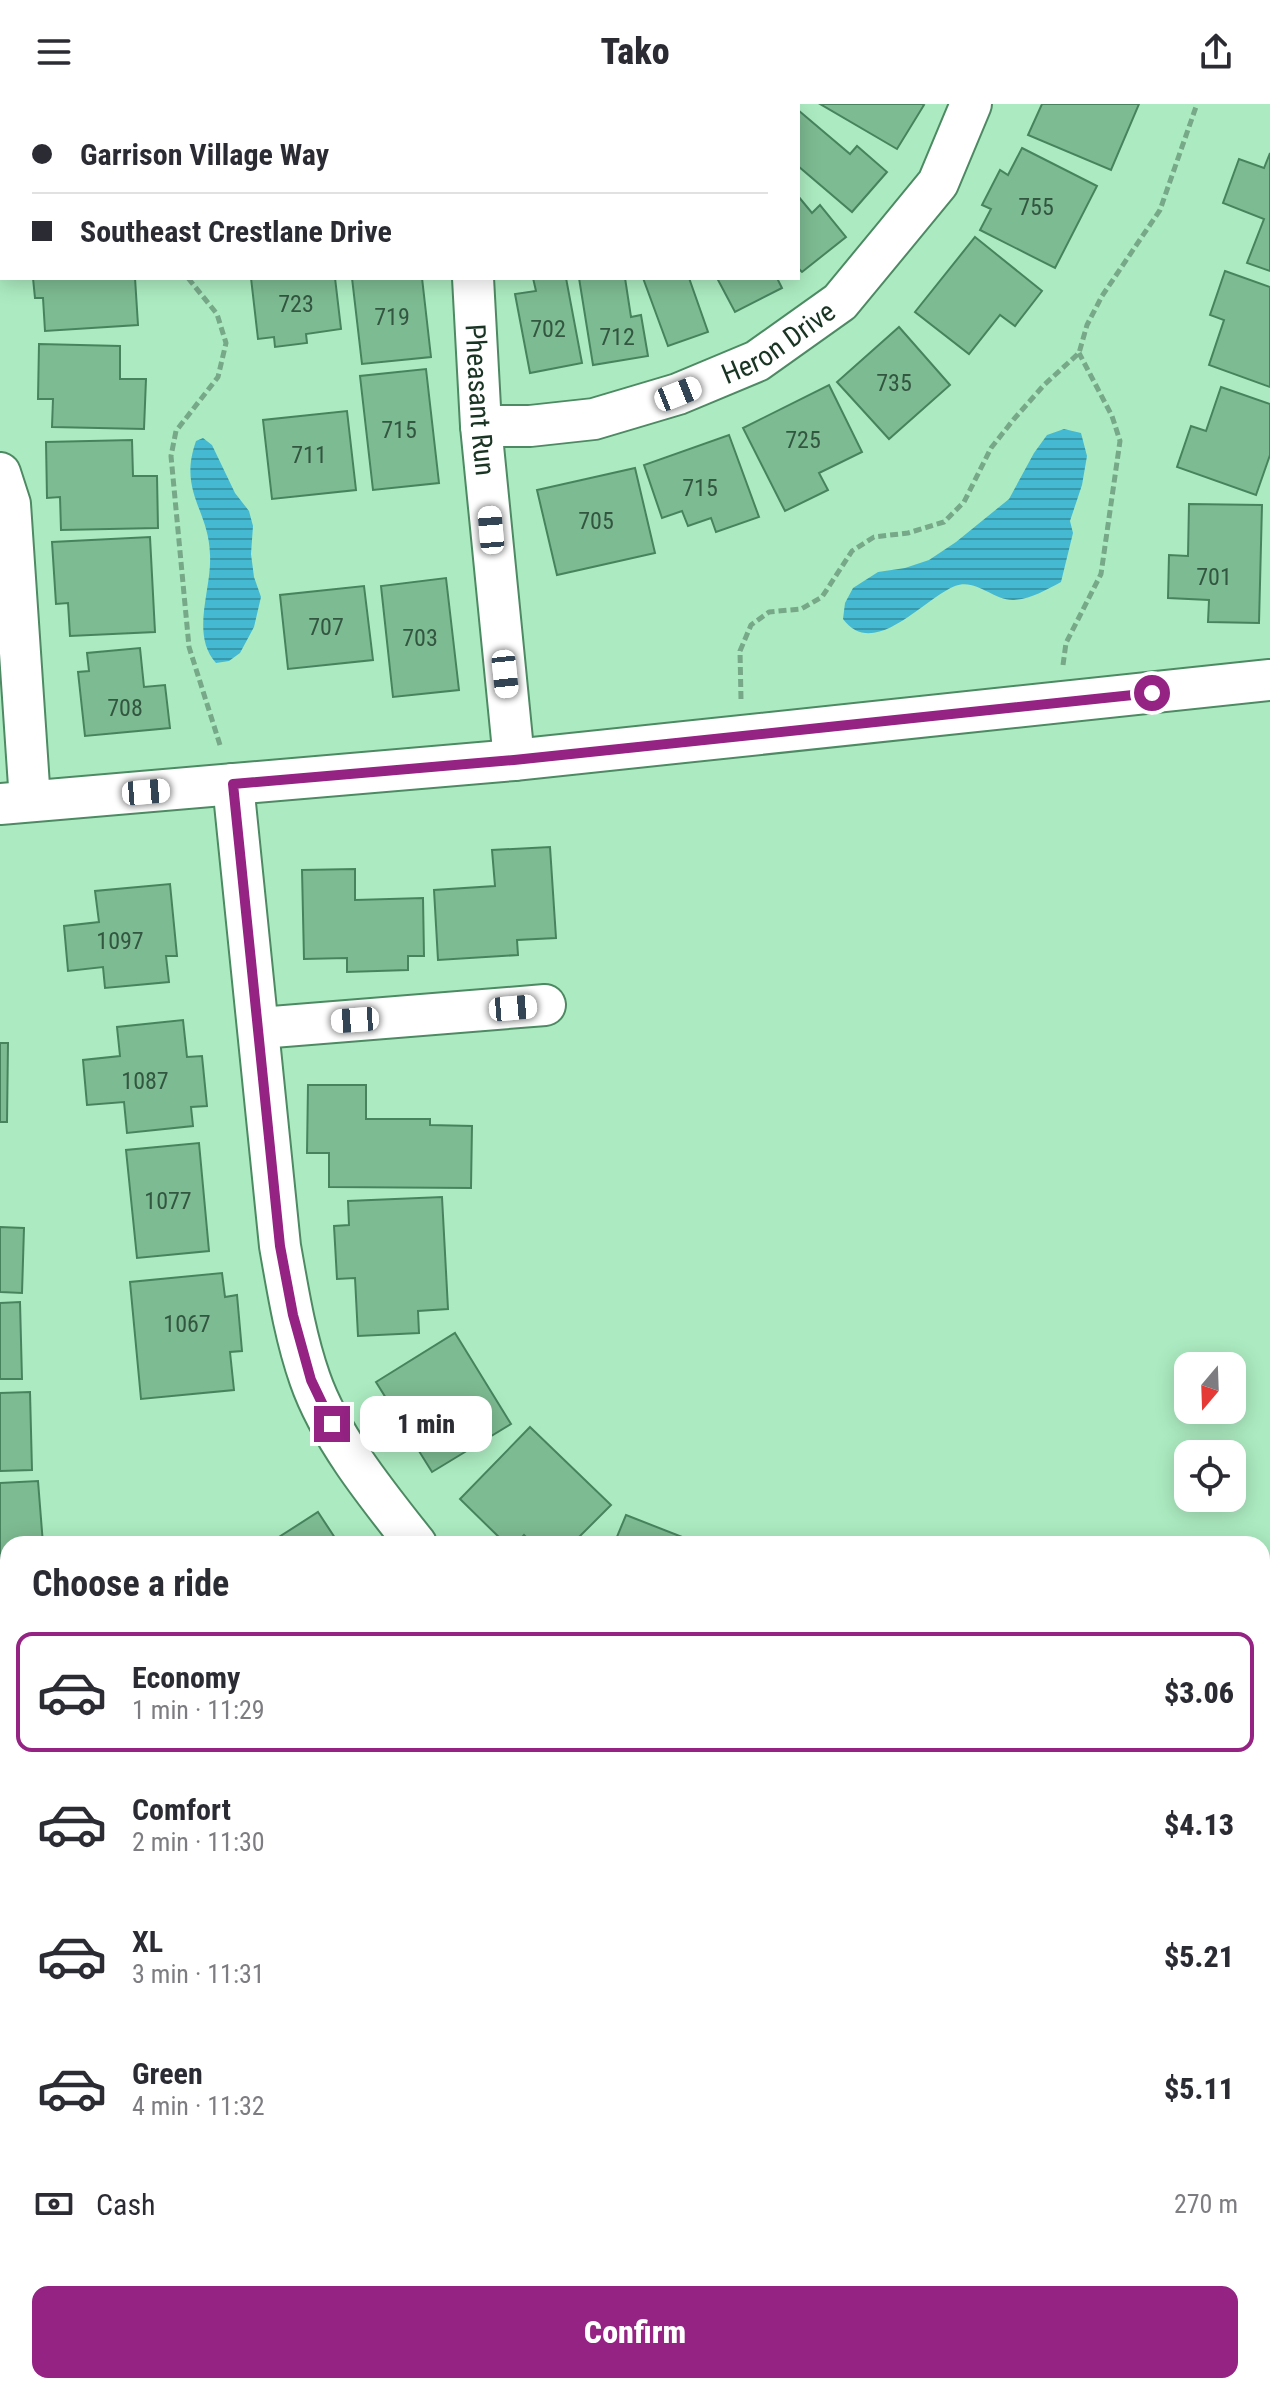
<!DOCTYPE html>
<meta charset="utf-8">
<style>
:root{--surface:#fff;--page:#f2f2f3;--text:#2b2b33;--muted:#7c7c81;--line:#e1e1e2;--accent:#942383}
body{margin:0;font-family:"Roboto Condensed",sans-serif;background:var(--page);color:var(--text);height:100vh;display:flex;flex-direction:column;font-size:30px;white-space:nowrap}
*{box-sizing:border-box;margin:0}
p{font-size:26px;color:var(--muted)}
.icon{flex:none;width:44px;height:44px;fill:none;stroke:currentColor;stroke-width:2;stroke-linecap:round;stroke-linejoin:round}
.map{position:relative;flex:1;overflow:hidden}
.details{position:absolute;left:0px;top:1432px;width:1270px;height:858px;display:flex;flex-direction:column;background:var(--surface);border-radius:24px 24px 0 0;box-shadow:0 4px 20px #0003}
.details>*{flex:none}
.hud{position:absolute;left:0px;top:0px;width:800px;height:176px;box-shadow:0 4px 20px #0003;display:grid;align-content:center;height:176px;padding:0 32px;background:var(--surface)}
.needle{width:52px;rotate:199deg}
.fabs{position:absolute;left:1174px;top:1248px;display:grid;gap:16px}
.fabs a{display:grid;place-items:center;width:72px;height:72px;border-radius:16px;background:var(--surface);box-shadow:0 4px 20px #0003;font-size:40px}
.end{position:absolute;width:36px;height:36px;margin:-18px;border:10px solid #942383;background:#fff;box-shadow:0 0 0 4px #fff}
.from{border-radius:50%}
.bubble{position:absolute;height:56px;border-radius:16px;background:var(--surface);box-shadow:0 4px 20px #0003;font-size:26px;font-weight:800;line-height:56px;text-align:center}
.car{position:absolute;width:24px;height:48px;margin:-24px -12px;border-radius:10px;box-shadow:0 0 6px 2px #0007;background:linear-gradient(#fff 24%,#345 0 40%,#fff 0 76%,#345 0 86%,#fff 0)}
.hud b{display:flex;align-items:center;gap:28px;height:76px;font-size:30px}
.hud b+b{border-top:2px solid var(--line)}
.hud i{width:20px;height:20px;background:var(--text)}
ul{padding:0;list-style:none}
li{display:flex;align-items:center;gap:24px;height:120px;margin:0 16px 12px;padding:0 16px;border:4px solid transparent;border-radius:16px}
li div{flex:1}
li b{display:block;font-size:30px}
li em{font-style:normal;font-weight:800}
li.active{border-color:var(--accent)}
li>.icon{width:72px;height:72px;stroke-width:1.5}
h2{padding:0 32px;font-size:36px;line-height:96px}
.pay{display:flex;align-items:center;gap:20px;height:88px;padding:0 32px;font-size:30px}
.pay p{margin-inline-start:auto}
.button{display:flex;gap:16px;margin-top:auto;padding:16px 32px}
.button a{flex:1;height:92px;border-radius:16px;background:var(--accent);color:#fff;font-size:32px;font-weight:800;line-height:92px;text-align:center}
header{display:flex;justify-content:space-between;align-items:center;height:104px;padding:0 32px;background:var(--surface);font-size:36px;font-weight:800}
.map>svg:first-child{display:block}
.cemetery{fill:url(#cemetery-stones)}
.water{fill:url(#water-rules)}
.building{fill:#7dbb92;stroke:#47845e;stroke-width:2}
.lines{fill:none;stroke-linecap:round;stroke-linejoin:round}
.minor-casing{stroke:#4d8a63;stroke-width:44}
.path{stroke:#77a888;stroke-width:5;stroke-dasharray:8 4;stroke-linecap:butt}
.minor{stroke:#fff;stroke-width:40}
.route{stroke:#942383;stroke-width:10}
.labels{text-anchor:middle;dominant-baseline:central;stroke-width:8;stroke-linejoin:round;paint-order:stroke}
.number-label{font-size:24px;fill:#335640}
.street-label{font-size:28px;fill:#1a3424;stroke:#acebc1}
</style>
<header><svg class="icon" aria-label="menu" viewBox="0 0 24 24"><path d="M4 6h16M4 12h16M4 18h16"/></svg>Tako<svg class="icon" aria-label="share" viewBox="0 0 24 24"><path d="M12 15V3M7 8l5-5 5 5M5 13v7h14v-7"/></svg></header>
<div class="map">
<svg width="1270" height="2289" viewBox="0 0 1270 2289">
<defs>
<pattern id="cemetery-stones" width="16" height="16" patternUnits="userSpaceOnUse" patternTransform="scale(2)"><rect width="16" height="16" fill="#f0b4e2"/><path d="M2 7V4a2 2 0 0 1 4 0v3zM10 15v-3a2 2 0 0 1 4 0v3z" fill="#cd9bc2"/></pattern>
<pattern id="water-rules" width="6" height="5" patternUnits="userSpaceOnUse" patternTransform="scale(2)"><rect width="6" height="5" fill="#45b9d2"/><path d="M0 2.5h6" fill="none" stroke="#3997aa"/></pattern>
</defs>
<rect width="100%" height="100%" fill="#acebc1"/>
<path class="cemetery" d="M0 1894 8 1895V1993L0 1995Z"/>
<g class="water">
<path d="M1064 325 1081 329 1087 352 1082 381 1070 417 1073 429 1061 478C1046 486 1031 495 1014 496 993 497 977 474 955 482 924 494 874 557 843 515L845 499 853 484 878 468 905 464 929 456 956 438 1009 395 1034 349 1047 331Z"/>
<path d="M203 334 212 341 235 389 249 407 253 422 251 450 254 473 261 493 254 523 240 549 229 557 216 559C190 530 212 486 210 451 209 405 178 388 196 337Z"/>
</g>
<g class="building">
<rect x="30" y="0" width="87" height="2"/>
<rect x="236" y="0" width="87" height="2"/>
<path d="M820 0H922L924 1 897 45Z"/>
<path d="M1042 0H1139L1111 66 1028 31Z"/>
<path d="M798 6 850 50 857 42 887 68 852 108 798 62Z"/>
<path d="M1022 44 1097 82 1055 164 980 126 991 105 982 101 1000 66 1008 71Z"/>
<path d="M1270 49V167L1247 159 1264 115 1223 99 1239 55 1264 64Z"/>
<path d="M798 92 812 109 820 101 846 133 802 168 798 164Z"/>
<path d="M975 133 1042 187 1015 222 1000 211 969 250 915 208Z"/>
<path d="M1225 167 1270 183V283L1209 261 1224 216 1210 211Z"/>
<path d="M33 174H135L138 221 45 227 43 194H35Z"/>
<path d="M251 174H335L341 225 306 230 307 239 275 243 274 233 258 235Z"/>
<path d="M352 174H422L431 253 362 260Z"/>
<path d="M533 174H566L582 259 530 269 515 190 536 187Z"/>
<path d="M579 174H625L631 213 641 211 648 252 593 261Z"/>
<path d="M643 174H689L708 228 668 242Z"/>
<path d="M717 174H777L782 184 735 208Z"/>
<path d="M899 223 950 281 889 335 837 278Z"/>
<path d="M39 240 120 242V275H146L144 325 52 323 53 295H38Z"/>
<path d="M426 265 439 379 373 386 360 272Z"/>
<path d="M829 281 862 348 819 369 828 386 785 407 743 324Z"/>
<path d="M1221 283 1270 300V351L1256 391 1177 363 1191 322 1206 327Z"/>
<path d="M347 307 356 386 272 395 263 316Z"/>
<path d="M729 331 759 413 716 428 711 414 688 422 682 407 662 414 644 361Z"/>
<path d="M132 336 133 372H157L158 424 61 426 60 393 47 394 46 338Z"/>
<path d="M635 364 655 449 557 471 537 386Z"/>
<path d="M1189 400 1262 401 1259 519 1208 518 1209 496 1168 494 1169 451 1188 452Z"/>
<path d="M150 433 155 528 70 532 68 499 56 500 52 438Z"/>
<path d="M446 474 459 586 393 593 381 482Z"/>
<path d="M364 482 373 556 288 565 280 491Z"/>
<path d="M140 544 144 583 165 581 170 624 85 632 78 568 89 567 87 549Z"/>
<path d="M550 743 556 834 517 836 518 851 438 856 434 786 495 782 492 746Z"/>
<path d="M355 765V796L423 794 424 852H408V866L347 868V854L304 855 302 766Z"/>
<path d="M170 780 177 852H166L169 878 105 884 103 863 68 867 64 822 99 818 95 787Z"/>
<path d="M183 916 187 953 202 952 207 1002 191 1003 193 1022 127 1029 124 998 87 1001 83 956 120 952 117 923Z"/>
<path d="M0 939H8L7 1018H0Z"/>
<path d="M308 981H366V1015H430V1021L472 1022 471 1084 329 1083V1049H307Z"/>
<path d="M199 1039 209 1147 137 1154 126 1046Z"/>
<path d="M442 1093 448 1205 418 1207 419 1229 358 1232 355 1174 337 1175 334 1122 349 1121 348 1097Z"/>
<path d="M0 1123 24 1124 22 1189 0 1188Z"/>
<path d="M222 1169 225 1193 237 1191 242 1247 230 1248 234 1286 141 1295 130 1178Z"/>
<path d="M20 1198 22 1275H0V1199Z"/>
<path d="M455 1229 511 1320 432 1368 376 1278Z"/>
<path d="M30 1288 32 1366 0 1367V1289Z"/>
<path d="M530 1323 611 1401 572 1440H533L524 1431 516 1440H506L460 1395Z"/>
<path d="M38 1377 43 1440H8V1458H0V1379Z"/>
<path d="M318 1408 339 1440H268Z"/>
<path d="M626 1411 700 1440H614Z"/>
<path d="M0 1524 8 1527V1644L0 1641Z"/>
<path d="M1270 1947V2009H1262V1948Z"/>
<path d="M1270 2110V2194L1262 2218V2116Z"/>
</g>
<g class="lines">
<defs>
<g id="minor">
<path d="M458 0V2"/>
<path d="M758 2 760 0"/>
<path id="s1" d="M473 174 481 322 514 656"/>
<path id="s2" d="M481 322H530L594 315 678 290 757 257 840 198 892 135 938 79 971 0"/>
<path d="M0 369 10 400 30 697"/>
<path d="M233 680 280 1142C288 1187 295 1232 310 1275 330 1333 378 1392 416 1440"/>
<path d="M0 700 514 656 1270 576"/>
<path d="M260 924 545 901"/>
<path d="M1262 1822 1270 1825"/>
</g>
</defs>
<use href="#minor" class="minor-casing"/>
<g class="path">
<path d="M196 0 197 2"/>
<path d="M188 174 217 210 226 239 218 273 176 327 171 352 189 543 220 641"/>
<path d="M1063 561 1066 539 1101 470 1120 337 1112 312 1079 249"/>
<path d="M741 595 740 547 751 521 769 508 801 505 822 493 852 447 874 433 908 429 944 418 964 398 991 344 1014 315 1044 281 1079 249 1087 221 1102 192 1160 106 1197 0"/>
</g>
<use href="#minor" class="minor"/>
</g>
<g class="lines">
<path class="route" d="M332 1320 311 1276 293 1211 280 1142 233 680 514 656 1152 589"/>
</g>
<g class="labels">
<g class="number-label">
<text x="1036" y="103">755</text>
<text x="296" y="200">723</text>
<text x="392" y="213">719</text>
<text x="548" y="225">702</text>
<text x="617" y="233">712</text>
<text x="894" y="279">735</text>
<text x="399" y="326">715</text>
<text x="803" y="336">725</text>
<text x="309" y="351">711</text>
<text x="700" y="384">715</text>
<text x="596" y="417">705</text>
<text x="1214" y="473">701</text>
<text x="326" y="523">707</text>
<text x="420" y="534">703</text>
<text x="125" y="604">708</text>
<text x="120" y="837">1097</text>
<text x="145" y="977">1087</text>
<text x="168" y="1097">1077</text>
<text x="187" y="1220">1067</text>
</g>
<g class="street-label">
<text stroke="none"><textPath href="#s2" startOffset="314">Heron Drive</textPath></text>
<text stroke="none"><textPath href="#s1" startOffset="122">Pheasant Run</textPath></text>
</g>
</g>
</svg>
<div class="fabs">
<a><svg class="needle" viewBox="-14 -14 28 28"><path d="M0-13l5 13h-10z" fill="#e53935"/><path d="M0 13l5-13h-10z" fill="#7c7c81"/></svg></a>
<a><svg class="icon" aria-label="locate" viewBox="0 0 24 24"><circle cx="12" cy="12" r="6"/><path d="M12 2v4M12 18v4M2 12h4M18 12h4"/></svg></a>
</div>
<i class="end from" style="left:1152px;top:589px"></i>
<i class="end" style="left:332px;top:1320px"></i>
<div class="bubble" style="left:360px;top:1292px;width:132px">1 min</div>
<i class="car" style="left:678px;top:290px;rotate:68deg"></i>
<i class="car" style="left:491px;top:426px;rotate:355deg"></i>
<i class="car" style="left:505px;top:570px;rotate:174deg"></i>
<i class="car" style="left:146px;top:688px;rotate:85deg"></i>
<i class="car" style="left:513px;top:904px;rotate:85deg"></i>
<i class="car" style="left:355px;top:916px;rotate:266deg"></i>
<div class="hud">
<b><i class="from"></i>Garrison Village Way</b>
<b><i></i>Southeast Crestlane Drive</b>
</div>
<section class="details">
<h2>Choose a ride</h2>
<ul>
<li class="active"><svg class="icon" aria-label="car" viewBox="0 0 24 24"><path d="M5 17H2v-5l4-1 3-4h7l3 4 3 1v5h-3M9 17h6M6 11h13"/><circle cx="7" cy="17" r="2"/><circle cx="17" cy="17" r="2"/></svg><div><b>Economy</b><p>1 min · 11:29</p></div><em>$3.06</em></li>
<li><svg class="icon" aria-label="car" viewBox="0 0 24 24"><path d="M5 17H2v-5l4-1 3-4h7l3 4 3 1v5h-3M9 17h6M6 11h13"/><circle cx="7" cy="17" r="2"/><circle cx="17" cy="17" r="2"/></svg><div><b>Comfort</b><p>2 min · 11:30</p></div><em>$4.13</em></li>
<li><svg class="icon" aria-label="car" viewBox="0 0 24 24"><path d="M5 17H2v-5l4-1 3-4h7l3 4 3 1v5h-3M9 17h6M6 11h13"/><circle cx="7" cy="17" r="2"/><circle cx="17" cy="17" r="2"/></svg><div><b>XL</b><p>3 min · 11:31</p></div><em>$5.21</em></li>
<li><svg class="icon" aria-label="car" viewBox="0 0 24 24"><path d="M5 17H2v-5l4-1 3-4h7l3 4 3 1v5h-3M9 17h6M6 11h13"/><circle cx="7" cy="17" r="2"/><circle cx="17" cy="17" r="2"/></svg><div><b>Green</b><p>4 min · 11:32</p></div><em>$5.11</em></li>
</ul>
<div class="pay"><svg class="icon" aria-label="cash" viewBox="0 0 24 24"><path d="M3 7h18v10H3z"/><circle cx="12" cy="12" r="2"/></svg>Cash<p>270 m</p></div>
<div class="button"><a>Confirm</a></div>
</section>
</div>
